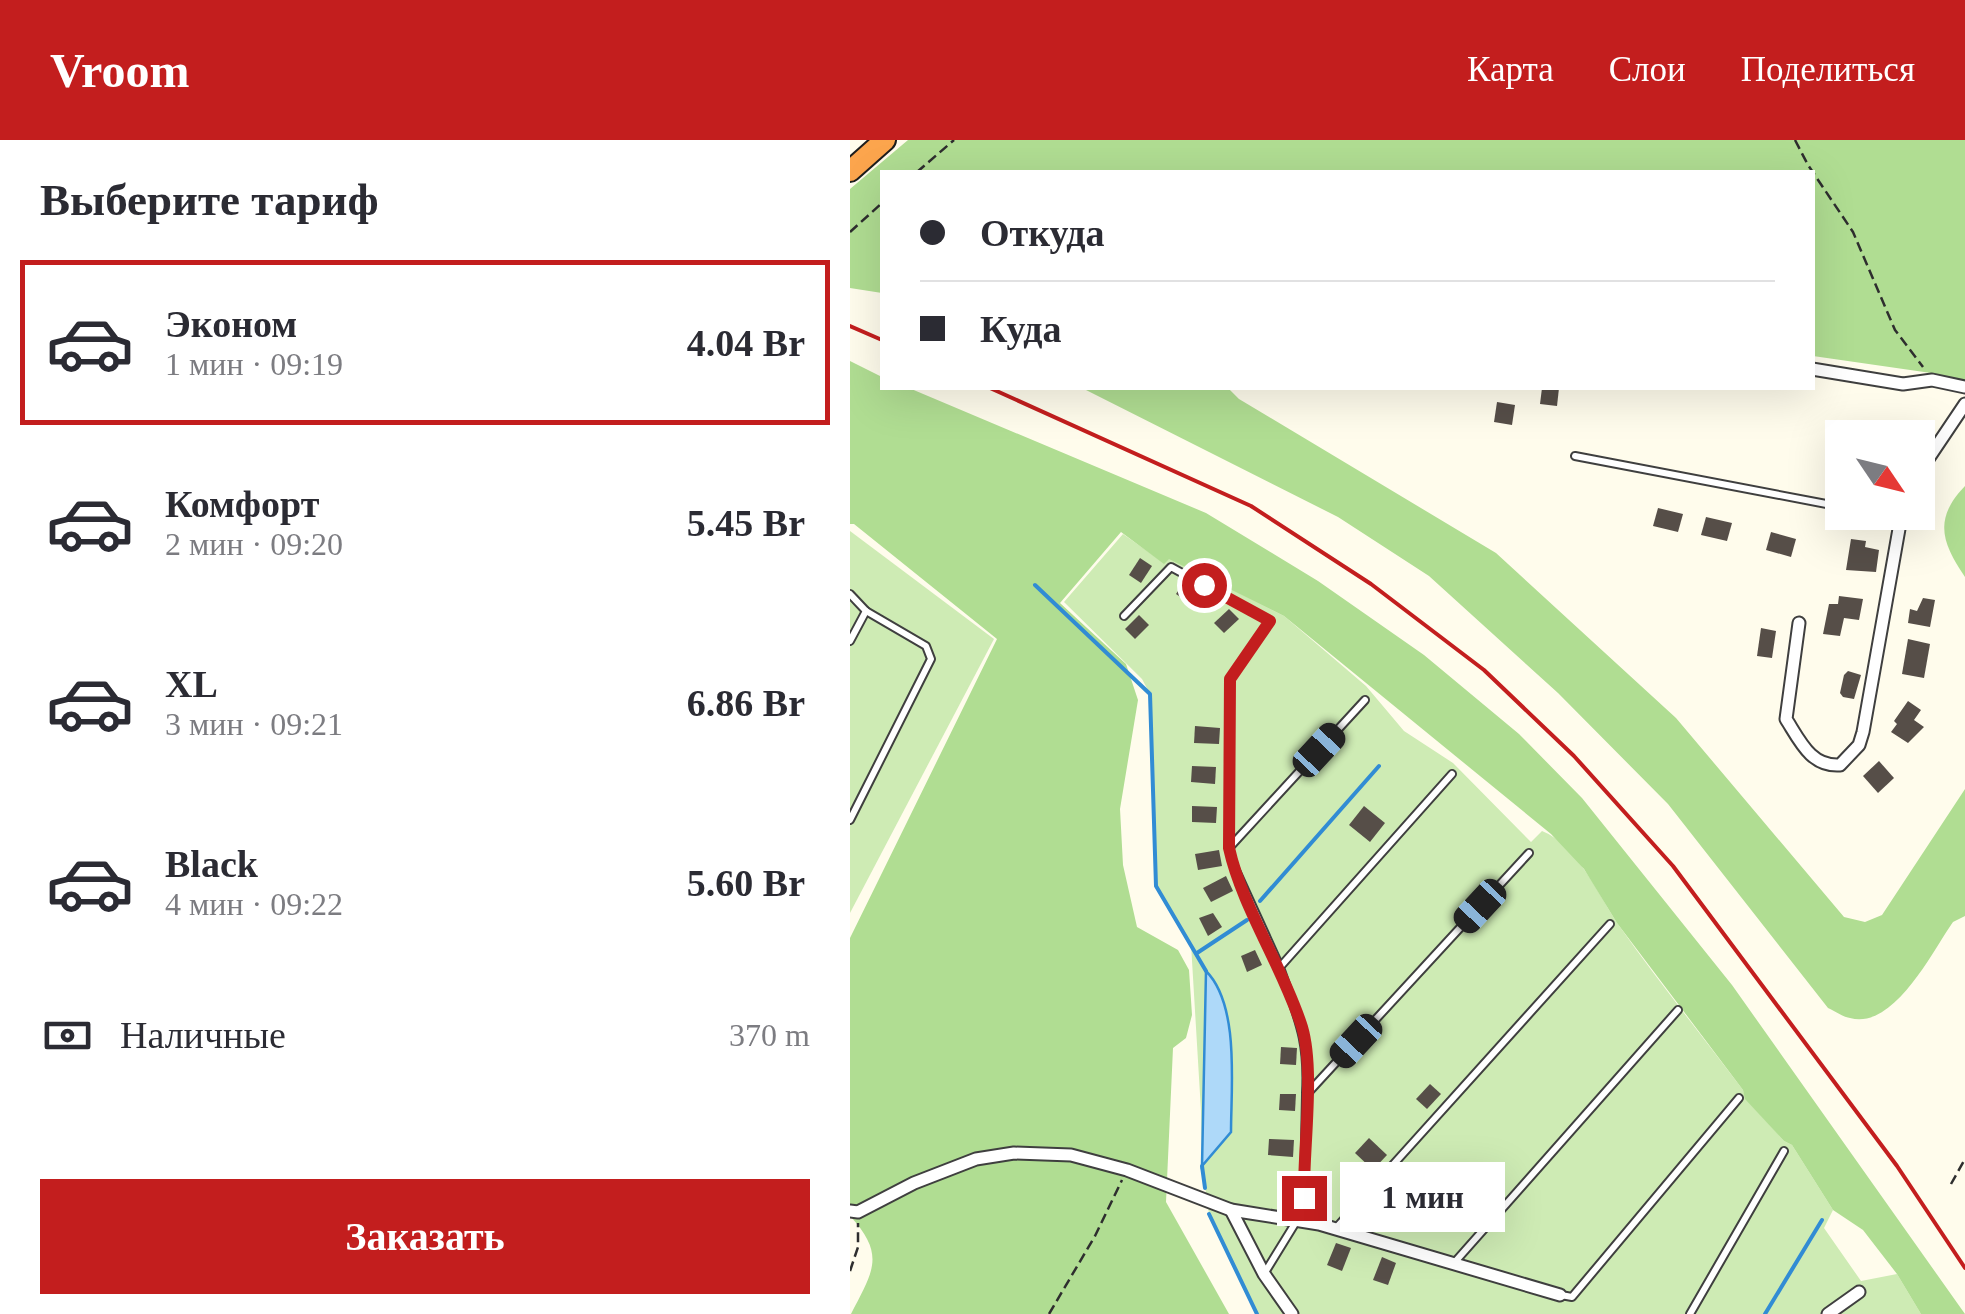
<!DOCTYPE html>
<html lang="ru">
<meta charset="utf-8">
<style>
:root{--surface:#fff;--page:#f2f2f3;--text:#2b2b33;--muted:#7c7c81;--line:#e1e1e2;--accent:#c31e1e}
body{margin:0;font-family:"Times New Roman",serif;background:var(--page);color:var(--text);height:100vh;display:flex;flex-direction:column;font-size:38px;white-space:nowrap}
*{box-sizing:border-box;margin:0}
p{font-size:32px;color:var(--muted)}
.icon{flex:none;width:55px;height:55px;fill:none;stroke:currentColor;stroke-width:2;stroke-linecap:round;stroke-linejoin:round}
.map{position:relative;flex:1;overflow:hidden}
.side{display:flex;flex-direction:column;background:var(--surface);width:850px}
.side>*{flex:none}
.hud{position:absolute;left:30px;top:30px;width:935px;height:220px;border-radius:0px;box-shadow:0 10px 40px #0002;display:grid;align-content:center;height:220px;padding:0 40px;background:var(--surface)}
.needle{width:65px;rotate:125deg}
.controls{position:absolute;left:975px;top:280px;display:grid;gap:20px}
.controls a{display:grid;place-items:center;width:110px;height:110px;border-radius:0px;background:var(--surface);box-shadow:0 10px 40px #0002;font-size:50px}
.end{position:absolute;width:45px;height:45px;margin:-22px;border:12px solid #c31e1e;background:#fff;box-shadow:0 0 0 5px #fff}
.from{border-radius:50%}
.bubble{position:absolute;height:70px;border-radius:0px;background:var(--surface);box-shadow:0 10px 40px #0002;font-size:32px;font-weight:700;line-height:70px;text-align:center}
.car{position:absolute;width:30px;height:60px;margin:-30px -15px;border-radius:12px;box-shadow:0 0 8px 2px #0007;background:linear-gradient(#222 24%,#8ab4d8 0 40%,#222 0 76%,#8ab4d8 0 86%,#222 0)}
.hud b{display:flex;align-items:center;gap:35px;height:95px;font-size:38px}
.hud b+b{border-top:2px solid var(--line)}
.hud i{width:25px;height:25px;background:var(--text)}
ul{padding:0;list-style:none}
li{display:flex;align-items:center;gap:30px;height:165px;margin:0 20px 15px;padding:0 20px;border:5px solid transparent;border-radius:0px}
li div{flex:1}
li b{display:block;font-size:38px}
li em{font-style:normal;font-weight:700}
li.active{border-color:var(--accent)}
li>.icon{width:90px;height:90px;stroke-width:1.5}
h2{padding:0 40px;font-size:45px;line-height:120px}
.pay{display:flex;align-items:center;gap:25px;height:110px;padding:0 40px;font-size:38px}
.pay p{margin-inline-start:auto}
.button{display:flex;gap:20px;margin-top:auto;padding:20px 40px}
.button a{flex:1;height:115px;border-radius:0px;background:var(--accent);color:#fff;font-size:40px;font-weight:700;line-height:115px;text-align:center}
header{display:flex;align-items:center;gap:60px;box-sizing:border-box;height:140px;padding:0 50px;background:var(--accent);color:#fff}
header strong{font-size:48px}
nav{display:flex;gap:55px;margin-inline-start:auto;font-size:35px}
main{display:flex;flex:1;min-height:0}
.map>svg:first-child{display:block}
.green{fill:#ceebb4}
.forest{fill:#b0dd92}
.water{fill:#aed9f9;stroke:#318cd4;stroke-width:2.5}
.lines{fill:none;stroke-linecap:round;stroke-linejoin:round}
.stream{stroke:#318cd4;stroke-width:4}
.building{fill:#564e48}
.lane-casing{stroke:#3f3f3f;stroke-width:10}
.street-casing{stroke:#3f3f3f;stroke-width:15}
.highway-casing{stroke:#1d1d1d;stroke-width:24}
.path{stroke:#2e2e2e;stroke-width:2.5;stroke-dasharray:10 5;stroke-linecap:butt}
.lane{stroke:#fff;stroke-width:6}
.street{stroke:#fff;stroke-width:11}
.highway{stroke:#fca54d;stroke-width:20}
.rail{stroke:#c31e1e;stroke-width:4}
.route{stroke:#c31e1e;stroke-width:12}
</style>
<header>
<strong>Vroom</strong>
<nav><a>Карта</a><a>Слои</a><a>Поделиться</a></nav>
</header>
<main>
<section class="side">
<h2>Выберите тариф</h2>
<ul>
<li class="active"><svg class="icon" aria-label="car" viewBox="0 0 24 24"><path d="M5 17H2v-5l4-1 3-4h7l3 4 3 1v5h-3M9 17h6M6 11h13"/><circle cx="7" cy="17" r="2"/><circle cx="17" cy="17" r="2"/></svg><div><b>Эконом</b><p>1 мин · 09:19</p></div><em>4.04 Br</em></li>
<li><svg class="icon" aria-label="car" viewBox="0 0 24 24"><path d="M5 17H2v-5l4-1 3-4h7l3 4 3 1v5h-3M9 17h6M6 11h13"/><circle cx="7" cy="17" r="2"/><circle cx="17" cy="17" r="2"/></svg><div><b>Комфорт</b><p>2 мин · 09:20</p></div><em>5.45 Br</em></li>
<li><svg class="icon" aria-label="car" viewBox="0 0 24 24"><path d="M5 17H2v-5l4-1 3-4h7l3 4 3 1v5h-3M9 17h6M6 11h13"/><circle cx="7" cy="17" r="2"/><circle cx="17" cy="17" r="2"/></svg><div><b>XL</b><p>3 мин · 09:21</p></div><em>6.86 Br</em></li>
<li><svg class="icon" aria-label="car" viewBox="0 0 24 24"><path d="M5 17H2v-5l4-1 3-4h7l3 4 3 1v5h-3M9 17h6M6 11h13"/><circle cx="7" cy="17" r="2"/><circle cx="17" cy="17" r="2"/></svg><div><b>Black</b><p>4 мин · 09:22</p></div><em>5.60 Br</em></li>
</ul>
<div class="pay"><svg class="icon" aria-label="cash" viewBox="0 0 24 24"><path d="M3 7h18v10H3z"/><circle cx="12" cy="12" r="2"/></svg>Наличные<p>370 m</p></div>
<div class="button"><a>Заказать</a></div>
</section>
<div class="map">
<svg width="1115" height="1174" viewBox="0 0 1115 1174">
<rect width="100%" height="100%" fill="#fffcec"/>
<g class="green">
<path d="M0 391 144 499 0 773Z"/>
<path d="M273 394 314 423 319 418 434 476 516 546 554 591 603 623 681 702 692 691C728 705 749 757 770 787 809 842 852 896 893 950L896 959 934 1001 942 1005 983 1070 974 1088 1011 1141 1047 1134 1071 1174H407L359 1074 352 1026 351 971 341 804 306 746 300 554 292 539 214 462Z"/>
</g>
<g class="forest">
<path d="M58 0H1115V245L1081 233 963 216 962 32H32V153L0 148V49Z"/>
<path d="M0 221 32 237V248H59L356 373 468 441 574 515 669 594 732 658 882 845 1115 1174H1071L1047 1134 1013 1090 983 1070 942 1005 934 1001 895 959 893 950 767 783 734 729 701 694 434 476 319 419 314 424 271 392 210 463 276 524 288 560 270 669 273 725 287 787 328 810 339 830 342 875 336 898 323 908 316 1062 379 1174H1C23 1131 36 1115 0 1076V798L147 499 4 384H0Z"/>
<path d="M232 248H378L389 259 646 413 826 578 994 777 1015 782 1032 775 1115 649V776L1103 782C1082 812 1044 890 1000 878 993 877 985 871 978 868L818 664 708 553 579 436 488 377Z"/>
<path d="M1115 346V437C1092 403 1083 379 1115 346Z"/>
</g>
<path class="water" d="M356 831C390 865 381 947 381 992L352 1026Z"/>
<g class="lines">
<g class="stream">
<path d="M185 445 300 554 306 746 356 831"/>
<path d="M410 761 529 626"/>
<path d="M347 813 397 780"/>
<path d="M352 1026 355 1048"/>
<path d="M359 1074 407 1174"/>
<path d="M915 1174 972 1080"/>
</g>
</g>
<g class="building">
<path d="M692 248H709L707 266 690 264Z"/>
<path d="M647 262 665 265 662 285 644 282Z"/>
<path d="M808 368 833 374 828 392 803 386Z"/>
<path d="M856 377 882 383 877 401 851 395Z"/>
<path d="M921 392 946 399 941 417 916 410Z"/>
<path d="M1001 399 1016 401 1015 407 1029 410 1026 432 996 430Z"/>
<path d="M290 418 302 426 291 443 279 435Z"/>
<path d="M334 442 351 453 342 465 326 454Z"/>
<path d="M989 456 1013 459 1009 480 994 478 990 496 973 494 979 464H988Z"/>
<path d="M1073 458 1085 460 1080 487 1058 483 1060 469 1067 471Z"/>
<path d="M379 469 389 479 374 493 364 483Z"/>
<path d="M289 475 299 485 285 499 275 489Z"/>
<path d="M911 488 926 491 922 518 907 516Z"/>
<path d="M1058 499 1080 504 1074 538 1052 534Z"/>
<path d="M998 531 1011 535 1004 559 993 557 990 553 994 535Z"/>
<path d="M1058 561 1071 570 1064 580 1074 587 1058 603 1041 592 1047 584 1044 581Z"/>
<path d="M345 586 370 588 369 604 344 603Z"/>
<path d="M1029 621 1044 638 1028 653 1013 636Z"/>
<path d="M342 626 366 627 365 644 341 642Z"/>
<path d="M342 666 367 667 366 683 342 682Z"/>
<path d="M514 666 535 683 520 702 499 685Z"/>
<path d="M369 710 372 726 348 730 345 714Z"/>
<path d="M376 736 383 751 361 762 353 748Z"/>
<path d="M363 773 372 787 358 796 349 778Z"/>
<path d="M405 810 412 825 397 832 391 816Z"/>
<path d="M431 907 447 908 446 925 430 924Z"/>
<path d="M580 944 591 954 577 969 566 959Z"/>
<path d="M430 954H446L445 971 429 970Z"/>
<path d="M519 998 537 1015 523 1030 505 1013Z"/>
<path d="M419 999 444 1000 443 1017 418 1015Z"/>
<path d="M428 1042 444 1043 443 1060 427 1059Z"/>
<path d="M486 1103 501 1108 492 1131 477 1125Z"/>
<path d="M532 1117 546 1123 538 1145 523 1140Z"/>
</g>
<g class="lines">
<defs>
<g id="lane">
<path d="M725 316 992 367"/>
<path d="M1024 372 1050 377"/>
<path d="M0 454 16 471 76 506 81 519 0 680"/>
<path d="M274 476 321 427 420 481 380 539 379 708"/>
<path d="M0 501 16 471"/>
<path d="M430 827 384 726 379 708 515 560"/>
<path d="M456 953C459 898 447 877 430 827L602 634"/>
<path d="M465 1083 454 1057 456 955 679 713"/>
<path d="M486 1088 760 784"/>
<path d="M604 1123 828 870"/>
<path d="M414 1134 446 1082"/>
<path d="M711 1155 722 1157 889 958"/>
<path d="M840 1174 934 1011"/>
</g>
<g id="street">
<path d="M962 229 1053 244 1082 240 1115 247"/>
<path d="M1068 342 1078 319 1115 264"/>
<path d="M949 483 936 579C950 601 961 627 990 625L1009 605 1013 592 1052 372"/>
<path d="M381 1070 414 1134 442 1174"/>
<path d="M0 1071 8 1072 64 1043 126 1019 164 1013 221 1015 277 1030 381 1070 469 1084 710 1155"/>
<path d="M978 1174 1009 1152"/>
</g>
<path id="highway" d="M0 31 35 0"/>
</defs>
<use href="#lane" class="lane-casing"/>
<use href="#street" class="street-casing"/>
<use href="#highway" class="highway-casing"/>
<g class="path">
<path d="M945 0 958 25 1003 92 1045 190 1073 227"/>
<path d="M67 32 104 0"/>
<path d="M0 92 32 63"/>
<path d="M1101 1044 1115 1019"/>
<path d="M0 1131 8 1107V1083"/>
<path d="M199 1174 245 1096 272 1040"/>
</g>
<use href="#lane" class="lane"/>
<use href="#street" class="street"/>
<use href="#highway" class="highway"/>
<g class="rail">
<path d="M0 186 32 200"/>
<path d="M140 248 401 366 521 444 634 530 724 616 823 726 1047 1026 1115 1128"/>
</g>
</g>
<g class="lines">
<path class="route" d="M354 445 420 481 380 539 379 708C392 767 433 827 452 887 465 931 453 1009 454 1058"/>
</g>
</svg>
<div class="controls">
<a><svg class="needle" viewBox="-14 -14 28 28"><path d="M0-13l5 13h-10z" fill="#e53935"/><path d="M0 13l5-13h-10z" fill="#7c7c81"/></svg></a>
</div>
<i class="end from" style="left:354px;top:445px"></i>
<i class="end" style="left:454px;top:1058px"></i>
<div class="bubble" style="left:490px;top:1022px;width:165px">1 мин</div>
<i class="car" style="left:469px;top:610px;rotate:43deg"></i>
<i class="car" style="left:630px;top:766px;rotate:223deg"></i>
<i class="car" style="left:506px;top:901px;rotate:223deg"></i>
<div class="hud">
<b><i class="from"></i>Откуда</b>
<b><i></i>Куда</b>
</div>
</div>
</main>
